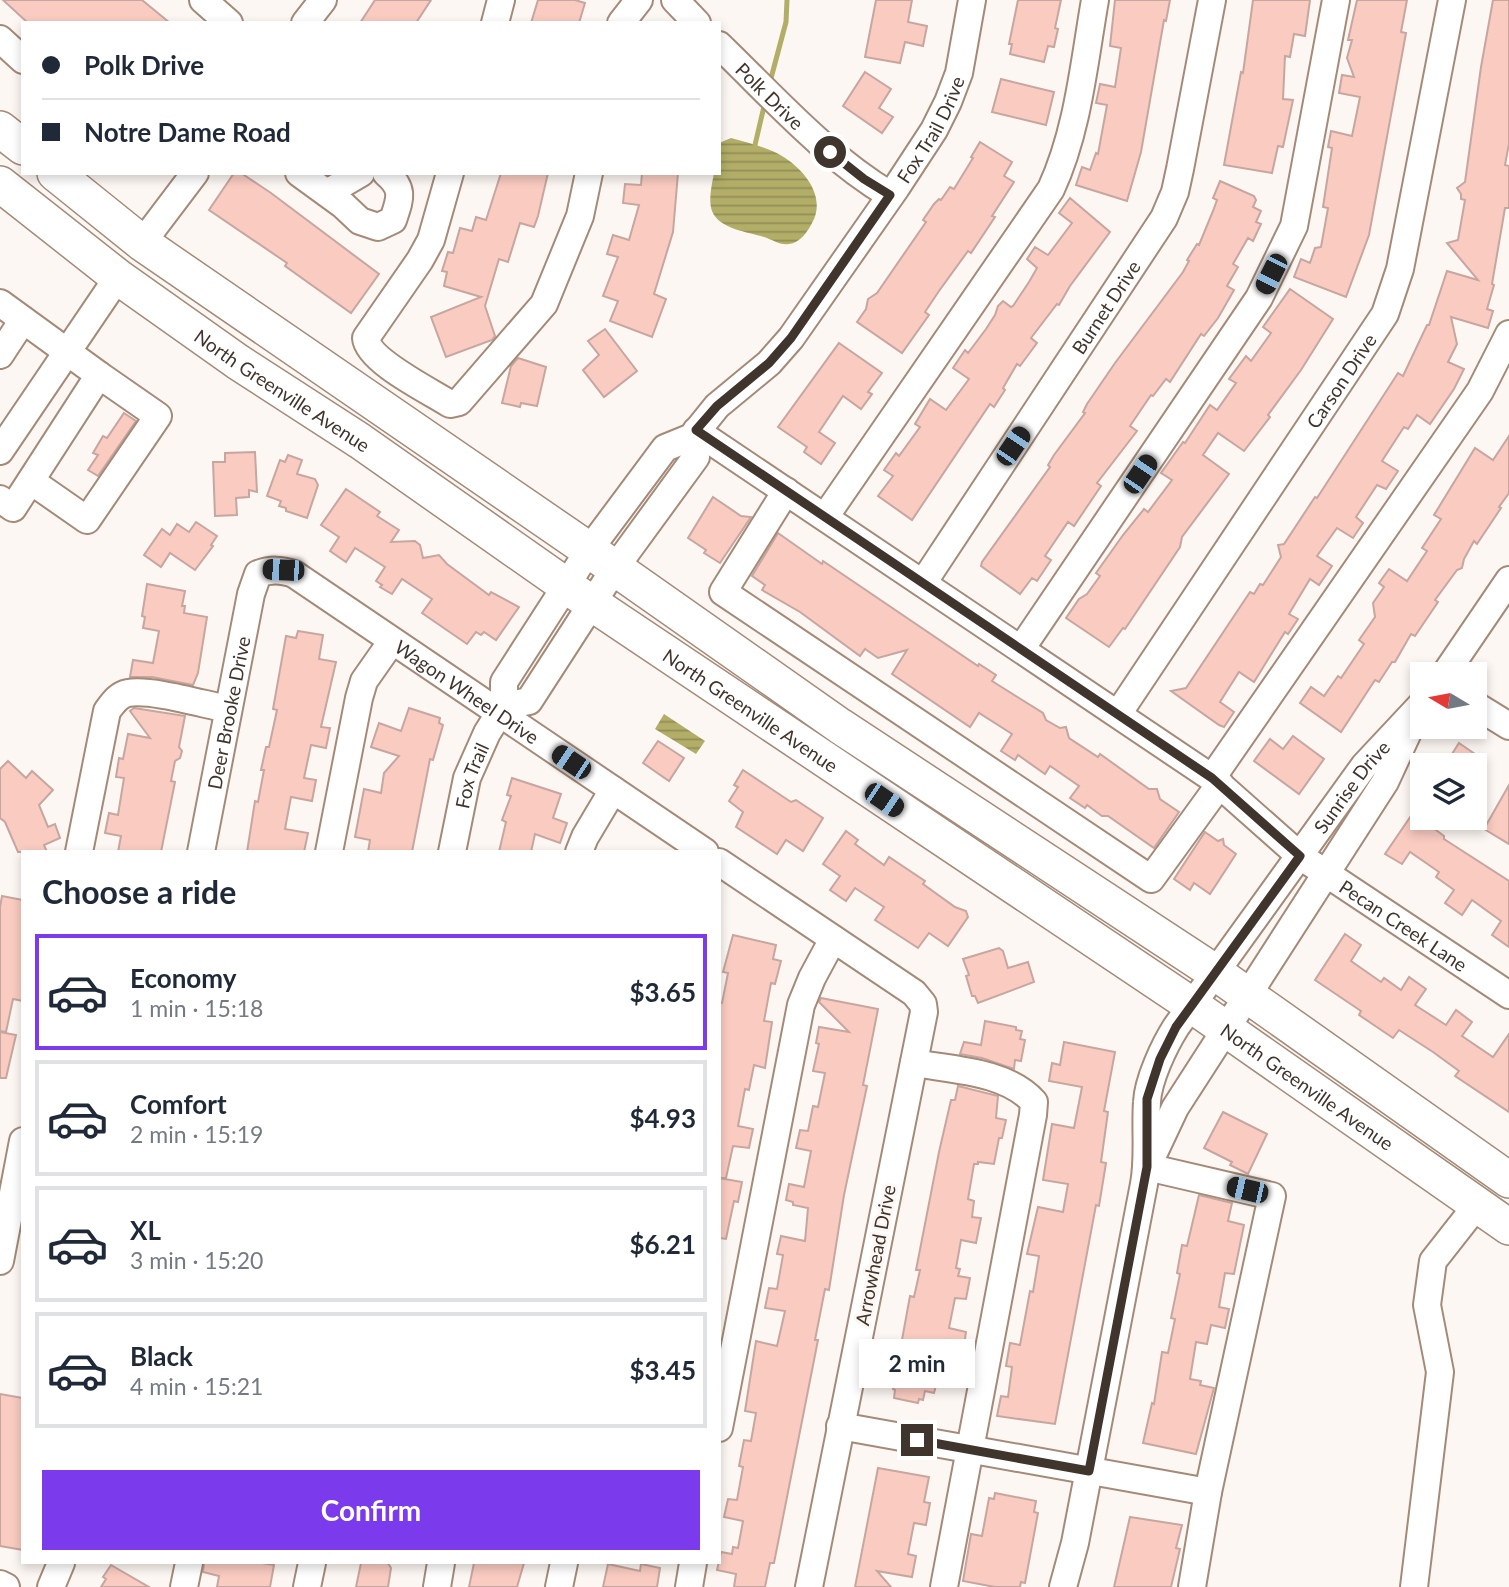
<!DOCTYPE html>
<meta charset="utf-8">
<style>
:root{--surface:#fff;--page:#f6f6f7;--text:#1f2937;--muted:#747a83;--line:#e0e1e3;--accent:#7c3aed}
body{margin:0;font-family:Lato,sans-serif;background:var(--page);color:var(--text);height:100vh;display:flex;flex-direction:column;font-size:26px;white-space:nowrap}
*{box-sizing:border-box;margin:0}
p{font-size:23px;color:var(--muted)}
.icon{flex:none;width:38px;height:38px;fill:none;stroke:currentColor;stroke-width:2;stroke-linecap:round;stroke-linejoin:round}
.map{position:relative;flex:1;overflow:hidden}
.panel{position:absolute;left:21px;top:850px;width:700px;height:714px;display:flex;flex-direction:column;background:var(--surface);border-radius:0px;box-shadow:0 4px 10px #0003}
.panel>*{flex:none}
.hud{position:absolute;left:21px;top:21px;width:700px;height:154px;border-radius:0px;box-shadow:0 4px 10px #0003;display:grid;align-content:center;height:154px;padding:0 21px;background:var(--surface)}
.needle{width:46px;rotate:280deg}
.controls{position:absolute;left:1410px;top:662px;display:grid;gap:14px}
.controls a{display:grid;place-items:center;width:77px;height:77px;border-radius:0px;background:var(--surface);box-shadow:0 4px 10px #0003;font-size:35px}
.end{position:absolute;width:32px;height:32px;margin:-16px;border:9px solid #40352d;background:#fff;box-shadow:0 0 0 4px #fff}
.from{border-radius:50%}
.bubble{position:absolute;height:49px;border-radius:0px;background:var(--surface);box-shadow:0 4px 10px #0003;font-size:23px;font-weight:700;line-height:49px;text-align:center}
.car{position:absolute;width:21px;height:42px;margin:-21px -10px;border-radius:9px;box-shadow:0 0 5px 2px #0007;background:linear-gradient(#222 24%,#8ab4d8 0 40%,#222 0 76%,#8ab4d8 0 86%,#222 0)}
.hud b{display:flex;align-items:center;gap:24px;height:66px;font-size:26px}
.hud b+b{border-top:2px solid var(--line)}
.hud i{width:18px;height:18px;background:var(--text)}
ul{padding:0;list-style:none}
li{display:flex;align-items:center;gap:21px;height:116px;margin:0 14px 10px;padding:0 7px;border:4px solid var(--line);border-radius:0px}
li div{flex:1}
li b{display:block;font-size:26px}
li em{font-style:normal;font-weight:700}
li.selected{border-color:var(--accent)}
li>.icon{width:63px;height:63px;stroke-width:1.5}
h2{padding:0 21px;font-size:32px;line-height:84px}
.primary-button{display:flex;gap:14px;margin-top:auto;padding:14px 21px}
.primary-button a{flex:1;height:80px;border-radius:0px;background:var(--accent);color:#fff;font-size:28px;font-weight:700;line-height:80px;text-align:center}
.map>svg:first-child{display:block}
.water{fill:url(#water-rules)}
.lines{fill:none;stroke-linecap:round;stroke-linejoin:round}
.stream{stroke:#b2ae68;stroke-width:5}
.building{fill:#f9cbc1;stroke:#c7a69f;stroke-width:2}
.minor-casing{stroke:#a48a78;stroke-width:30}
.major-casing{stroke:#a48a78;stroke-width:38}
.minor{stroke:#fff;stroke-width:26}
.major{stroke:#fff;stroke-width:35}
.route{stroke:#40352d;stroke-width:9}
.labels{text-anchor:middle;dominant-baseline:central;stroke-width:6;stroke-linejoin:round;paint-order:stroke}
.street-label{font-size:19px;fill:#40352d;stroke:#fdf7f3}
</style>
<div class="map">
<svg width="1509" height="1587" viewBox="0 0 1509 1587">
<defs>
<pattern id="water-rules" width="6" height="5" patternUnits="userSpaceOnUse" patternTransform="scale(1.75)"><rect width="6" height="5" fill="#b2ae68"/><path d="M0 2.5h6" fill="none" stroke="#928e56"/></pattern>
</defs>
<rect width="100%" height="100%" fill="#fdf7f3"/>
<g class="water">
<path d="M731 138C748 143 767 147 782 156 804 169 827 197 812 223 808 231 800 243 789 244 781 246 771 239 764 237 748 232 719 229 712 211 708 200 712 184 714 173H719V143Z"/>
<path d="M664 714 705 741 696 754 655 729Z"/>
</g>
<g class="lines">
<g class="stream">
<path d="M770 82 786 22 787 0"/>
<path d="M755 145 765 102"/>
</g>
</g>
<g class="building">
<path d="M3 0H142L170 23H28Z"/>
<path d="M375 0H431L416 23H360Z"/>
<path d="M538 0H575L585 3 579 23H531Z"/>
<path d="M876 0H912L908 22 927 26 923 46 905 42 900 63 865 57Z"/>
<path d="M1018 0H1061L1055 28 1058 29 1054 47 1048 46 1044 62 1010 54 1012 44H1009Z"/>
<path d="M1115 0H1170L1166 21 1164 20 1141 152 1127 201 1076 185 1082 167 1090 170 1096 153 1098 154 1107 105 1096 103 1100 84 1115 87 1121 48 1110 46Z"/>
<path d="M1253 0H1310L1305 36 1294 34 1290 57 1285 56 1283 99 1293 100 1283 147 1278 146 1272 173 1224 165 1241 72 1243 73Z"/>
<path d="M1357 0H1407L1401 32 1406 33 1369 235 1346 297 1294 277 1301 259 1310 263 1315 248 1321 247 1328 208 1323 207 1332 148 1328 147 1331 131 1352 136 1360 97 1339 93 1342 75 1354 77 1347 58 1352 40H1348Z"/>
<path d="M1493 0H1509V144L1505 165 1509 166V208H1505L1492 284 1494 285 1487 309 1493 311 1488 328 1451 317 1457 344 1448 362 1464 369 1454 389 1430 424 1417 415 1408 429 1404 427 1382 461 1398 471 1386 489 1377 485 1356 517 1363 523 1353 538 1337 528 1317 556 1332 566 1319 585 1310 579 1289 614 1298 619 1288 634 1285 632 1254 682 1239 672 1220 702 1234 712 1224 727 1219 725 1171 691 1186 688 1250 592 1254 594 1260 584 1263 585 1281 557 1278 545 1284 544 1315 497 1317 498 1398 373 1403 376 1427 325H1429L1447 271 1478 280 1447 243 1458 240 1465 200 1461 199V194L1457 188 1465 182 1481 67Z"/>
<path d="M865 72 891 89 879 108 893 117 882 133 843 106Z"/>
<path d="M1001 79 1054 92 1046 125 992 112Z"/>
<path d="M980 142 1012 162 1004 176 1014 182 992 216 995 217 971 253 968 251 939 291 925 312 929 315 902 353 857 322 866 309 868 299 877 293 926 222 923 220 934 204 939 199 941 200 950 187 954 189 973 158 971 157Z"/>
<path d="M234 173H241L271 193 379 274 351 313 285 266 287 263 209 210Z"/>
<path d="M501 173H548L538 216 534 227 520 223 508 262 499 259 485 306 495 336 492 340 446 357 431 317 481 297 444 286 447 272 442 271 448 252 453 253 460 228 472 231 476 217 486 220Z"/>
<path d="M642 173H678L673 232 654 294 666 299 652 337 610 321 618 301 603 296 618 257 607 254 613 235 629 240 639 205 623 203 625 184 641 185Z"/>
<path d="M1220 181 1254 196 1256 200 1253 207 1261 211 1256 222 1261 224 1253 241 1248 238 1233 264 1238 267 1227 286 1234 290 1218 318 1204 336 1201 334 1170 382 1166 379 1153 396 1151 395 1130 426 1137 431 1097 483 1101 486 1074 526 1068 522 1045 556 1051 560 1037 581 1032 578 1020 594 981 566 982 562 1050 467 1048 465 1054 455 1085 413 1083 412 1087 404 1115 363 1183 272 1189 261 1187 260 1197 244 1199 245 1213 211 1217 200 1213 198Z"/>
<path d="M1070 198 1110 232 1070 286 1059 305 1057 304 1031 338 1037 343 1020 366 1017 364 1003 388 1005 390 994 407 990 404 912 520 878 496 893 476 884 470 896 453 899 456 920 427 915 424 930 399 946 410 969 379 953 368 965 350 968 353 986 329 995 315 998 306 1003 301 1011 307 1013 306 1029 282 1037 268 1027 259 1035 247 1048 255 1072 223 1059 213Z"/>
<path d="M1290 289 1333 319 1301 370 1268 415 1270 417 1244 451 1218 433 1203 455 1229 474 1182 537 1180 547 1125 629 1123 628 1109 647 1066 618 1079 599 1087 594 1100 576 1096 573 1123 535 1144 509 1148 512 1172 480 1161 473 1183 442 1185 443 1210 405 1217 410 1236 383 1229 379 1246 356 1251 361 1271 333 1263 327Z"/>
<path d="M605 329 637 371 604 397 583 370 599 355 588 341Z"/>
<path d="M839 343 882 373 868 392 872 394 861 409 843 396 819 432 835 443 821 464 804 452 807 447 778 427Z"/>
<path d="M518 358 546 367 537 406 521 403 520 407 502 403 511 366Z"/>
<path d="M124 413 136 421 98 476 88 470 98 455 93 453 103 436 107 438Z"/>
<path d="M1509 436V493L1499 507 1501 508 1477 544 1474 541 1464 559 1462 568 1457 570 1435 600 1438 602 1415 636 1411 634 1395 662H1392L1379 682 1375 680 1341 732 1300 703 1311 687 1324 696 1338 676 1341 678 1364 644 1359 640 1375 617 1373 603 1384 587 1379 583 1389 569 1407 581 1427 551 1422 548 1441 519 1434 515 1475 448 1493 460Z"/>
<path d="M255 452 257 492 249 490V497L236 498 237 515 215 516 213 462H225V453Z"/>
<path d="M288 455 302 460 297 474 315 479 318 485 307 518 286 511V508L279 506 281 501 267 496 280 460 285 462Z"/>
<path d="M346 489 380 512 377 516 399 530 391 542 415 541 420 545 423 558 439 555 447 564 489 595 491 592 519 607 496 640 484 632 481 635 476 632 467 644 422 613 432 599 402 579 392 594 380 587 382 585 376 581 385 567 355 548 346 562 330 551 339 537 321 525Z"/>
<path d="M713 497 741 516 751 517 720 563 704 553 706 550 688 538Z"/>
<path d="M196 522 217 536 211 545 213 546 195 570 170 553 161 567 144 555 162 529 170 535 177 524 189 532Z"/>
<path d="M778 533 822 564 823 561 978 666 979 664 996 675 992 681 1043 713 1046 720 1060 728 1066 727 1069 738 1098 757 1100 754 1149 789H1157L1160 799 1179 812 1154 848 1108 816H1102L1087 805 1085 808 1070 798 1079 786 1050 766 1045 774 1018 755 1015 760 1001 751 1012 734 979 713 970 727 892 674 907 650 878 658 865 649 860 656 800 612 762 590 765 585 752 576Z"/>
<path d="M147 584 185 591 182 606H185L184 613 207 617 198 673 193 685 152 677H130L133 660 153 663 159 631 143 628 145 617 142 616Z"/>
<path d="M298 631 323 635 319 659 336 662 321 727 330 728 326 748 311 745 304 778 316 780 312 801 291 797 285 829 308 833 304 852H247L255 801 258 802 264 770H261L266 747H269L277 710 273 709 286 636 296 638Z"/>
<path d="M134 708 185 716 179 747 182 751 180 758 175 761 171 781 175 782 161 852H118L121 836 105 833 109 813 118 815 124 778 116 777 119 758 123 759 128 734 150 738 130 711Z"/>
<path d="M409 708 440 718 439 723 443 725 433 760 430 759 412 852H368L370 840 355 837 364 789 381 793 384 773 399 756 371 747 379 723 401 731Z"/>
<path d="M1293 736 1324 759 1299 794 1254 761 1270 739 1283 749Z"/>
<path d="M658 741 684 758 669 781 643 763Z"/>
<path d="M1459 743 1475 754 1469 765H1445Z"/>
<path d="M8 761 26 778 32 771 53 790 39 805 48 827 55 824 60 838 44 845 47 852H18L5 822 0 818V769Z"/>
<path d="M743 770 791 802 796 800 823 818 803 851 786 840 777 854 736 827 743 812 729 801 738 787 734 785Z"/>
<path d="M512 778 561 794 553 818 567 823 560 843 535 834 531 852H499L506 822 502 820 511 796 507 795Z"/>
<path d="M1509 785V844L1484 829Z"/>
<path d="M1413 813 1444 836V839L1509 881V947L1492 935 1501 921 1472 900 1462 915 1445 903 1454 890 1436 877 1439 872 1410 852 1402 864 1385 854Z"/>
<path d="M846 831 858 840 855 844 884 865 889 857 925 881 923 884 955 907 966 911 968 917 948 946 929 933 918 948 875 920 884 907 855 888 846 901 830 890 840 876 823 864Z"/>
<path d="M1205 832 1218 841 1223 839 1224 845 1236 854 1210 894 1194 883 1190 890 1174 879Z"/>
<path d="M2 896 23 900V1001L13 999 6 1032 0 1031V907Z"/>
<path d="M1345 934 1361 945 1351 961 1381 982 1384 978 1401 990 1409 977 1426 989 1415 1005 1446 1025 1456 1010 1472 1022 1462 1036 1493 1057 1509 1034V1112L1455 1076 1459 1071 1433 1052 1399 1030 1393 1038 1359 1015 1361 1011 1315 980Z"/>
<path d="M733 935 776 945 773 959 781 961 775 984 771 983 764 1021 772 1022 765 1068 754 1065 749 1090 745 1089 738 1126 753 1129 749 1148 733 1146 726 1178H719V1002L722 1003 728 973 723 972Z"/>
<path d="M999 948 1003 951 1008 968 1028 962 1034 982 978 1003 975 996H972L966 976 969 975 963 959Z"/>
<path d="M821 998 878 1009 863 1085 867 1086 844 1195 829 1290 825 1289 815 1340H818L774 1563H770L765 1587H734L736 1574 717 1570 721 1552 732 1554 733 1547 738 1548 743 1521 724 1517 728 1499 737 1500 743 1467 739 1466 744 1440 751 1441 756 1413 745 1411 756 1341 777 1346 785 1311 765 1308 769 1288 777 1289 783 1255 777 1254 781 1236 805 1241 808 1208 793 1205V1202L786 1200 789 1184 804 1187 811 1151 796 1148 800 1130 808 1131 813 1106 818 1107 825 1073 813 1071 819 1044 816 1043 819 1027 849 1032 819 1002Z"/>
<path d="M985 1021 1016 1027V1030L1022 1031 1020 1039 1025 1040 1021 1061 1015 1060 1014 1069 982 1058 960 1054 964 1042 981 1045Z"/>
<path d="M0 1032 16 1035 6 1078H0Z"/>
<path d="M1064 1042 1115 1052 1104 1111 1108 1112 1101 1162 1106 1163 1099 1206 1096 1205 1055 1424 997 1416 1001 1396 1008 1397 1012 1367 1006 1366 1010 1343 1020 1345 1030 1291 1033 1292 1039 1256 1027 1254 1038 1207 1063 1212 1068 1184 1043 1180 1052 1124 1074 1128 1082 1087 1049 1081 1052 1063 1060 1065Z"/>
<path d="M958 1086 998 1096 996 1118 1006 1120 1002 1138H999L994 1164 978 1162V1164H974L968 1199 974 1201 972 1217 981 1218 976 1243 961 1240 956 1268 960 1269 958 1276 970 1278 966 1299 955 1298 949 1328 966 1332 963 1352 945 1351 934 1393 925 1391 923 1400 919 1399 918 1403 894 1398 895 1390 893 1389 910 1296 914 1297 920 1270H916L939 1152 951 1100H955Z"/>
<path d="M1223 1112 1267 1134 1248 1174 1230 1165 1232 1162 1204 1148Z"/>
<path d="M719 1178 742 1182 738 1202 734 1201 726 1239 719 1238Z"/>
<path d="M1199 1195 1232 1203 1228 1221 1244 1225 1234 1274 1225 1273 1219 1307 1229 1309 1225 1328 1211 1325 1207 1344 1196 1342 1190 1379 1201 1381 1200 1385 1214 1388 1196 1454 1143 1443 1152 1403 1154 1404 1162 1352 1168 1353 1175 1319 1171 1318 1180 1274 1177 1273 1182 1245 1187 1246Z"/>
<path d="M0 1394 23 1398V1550L0 1546Z"/>
<path d="M878 1468 929 1477 924 1502 930 1503 926 1525 914 1523 908 1554 916 1556 912 1577 877 1571 891 1587H855Z"/>
<path d="M995 1493 1036 1501 1034 1512 1038 1513 1025 1583 1021 1582 1020 1587H995L963 1581 971 1534 982 1536 989 1498 994 1499Z"/>
<path d="M1130 1517 1182 1525 1176 1548 1180 1549 1171 1587H1114Z"/>
<path d="M204 1563H262L274 1565 270 1587H217L219 1576 203 1572Z"/>
<path d="M361 1563H388L391 1568 388 1587H356Z"/>
<path d="M474 1563H524L517 1587H469Z"/>
<path d="M608 1564 640 1571 641 1564 660 1568 657 1587H603Z"/>
<path d="M111 1565 149 1587H101L106 1579 103 1577Z"/>
</g>
<g class="lines">
<defs>
<g id="minor">
<path d="M203 0 229 23"/>
<path d="M675 0 697 23"/>
<path d="M305 23 323 0"/>
<path d="M495 23 501 0"/>
<path d="M621 23 639 0"/>
<path d="M0 39 23 60"/>
<path id="s1" d="M719 45C774 98 825 156 890 195"/>
<path d="M299 173 343 205 360 221 378 227 393 220C400 199 405 189 386 173"/>
<path d="M450 173 431 240 420 260 366 338C368 361 430 391 450 404L459 402 544 304 580 216 589 173"/>
<path d="M327 193 361 173"/>
<path d="M142 243 195 173"/>
<path d="M0 303 99 375 13 508 0 499"/>
<path d="M0 355 23 320"/>
<path id="s2" d="M696 431 1212 778 1300 856 1509 995"/>
<path d="M0 451 118 277"/>
<path d="M31 481 87 520 158 416 99 375"/>
<path d="M786 491 723 592 1151 879 1220 784"/>
<path d="M825 517 1051 189C1078 131 1084 63 1095 0"/>
<path id="s3" d="M923 583 1164 218 1175 192 1180 169 1212 0"/>
<path d="M1021 649 1259 298 1294 226 1336 0"/>
<path d="M1445 674 1509 580"/>
<path d="M1475 705 1509 726"/>
<path d="M504 706 529 701 615 568 696 457 692 437"/>
<path id="s4" d="M1118 714 1385 314 1400 269 1452 0"/>
<path d="M1212 778 1480 391 1509 334"/>
<path d="M79 852 107 711C113 703 118 695 128 693 152 689 202 704 228 709"/>
<path id="s5" d="M201 852 251 594 258 574C271 569 281 570 294 574L705 852"/>
<path d="M329 852 359 698 364 681 392 641"/>
<path id="s6" d="M452 852 467 778 487 733 504 706V682L589 550 665 448 692 437 717 406 769 363 791 338 896 188 934 130 948 102 959 73 972 0"/>
<path d="M579 852 585 837 613 790"/>
<path d="M719 862 914 993 923 1004 924 1012 809 1587"/>
<path d="M914 1063C953 1070 1006 1071 1034 1102L1033 1115 944 1587"/>
<path d="M1151 1159 1175 1108 1385 782 1410 728"/>
<path d="M1147 1167 1272 1196 1208 1492 1192 1587"/>
<path d="M0 1261 23 1141"/>
<path d="M840 1426 1208 1492"/>
<path d="M719 1428 801 1005 812 978 833 939"/>
<path d="M0 1584 6 1587"/>
<path d="M51 1587 61 1563"/>
<path d="M184 1587 189 1563"/>
<path d="M307 1587 312 1563"/>
<path d="M437 1587 441 1563"/>
<path d="M559 1587 564 1563"/>
<path d="M689 1587 693 1563"/>
<path id="s7" d="M1063 1587 1075 1543 1144 1184C1149 1157 1145 1130 1147 1102 1148 1080 1164 1046 1176 1027L1364 766 1423 703"/>
<path d="M1414 1587 1440 1372 1427 1305 1433 1261 1477 1205"/>
</g>
<g id="major">
<path d="M0 129 23 147"/>
<path d="M55 173 142 243 615 568 840 726 1216 973 1509 1180"/>
<path id="s8" d="M0 184 118 277 238 362 360 441 578 594 1193 1006 1509 1227"/>
</g>
</defs>
<use href="#minor" class="minor-casing"/>
<use href="#major" class="major-casing"/>
<use href="#minor" class="minor"/>
<use href="#major" class="major"/>
</g>
<g class="lines">
<path class="route" d="M830 152 864 179 890 195 791 338 769 363 717 406 696 430 1212 778 1300 856 1176 1027 1160 1059 1147 1099V1167L1089 1471 917 1440"/>
</g>
<g class="labels">
<g class="street-label">
<text stroke="none"><textPath href="#s1" startOffset="72">Polk Drive</textPath></text>
<text stroke="none"><textPath href="#s6" startOffset="886">Fox Trail Drive</textPath></text>
<text stroke="none"><textPath href="#s3" startOffset="331">Burnet Drive</textPath></text>
<text stroke="none"><textPath href="#s4" startOffset="401">Carson Drive</textPath></text>
<text stroke="none"><textPath href="#s8" startOffset="350">North Greenville Avenue</textPath></text>
<text stroke="none"><textPath href="#s5" startOffset="530">Wagon Wheel Drive</textPath></text>
<text stroke="none"><textPath href="#s8" startOffset="917">North Greenville Avenue</textPath></text>
<text stroke="none"><textPath href="#s5" startOffset="142">Deer Brooke Drive</textPath></text>
<text stroke="none"><textPath href="#s6" startOffset="79">Fox Trail</textPath></text>
<text stroke="none"><textPath href="#s7" startOffset="872">Sunrise Drive</textPath></text>
<text stroke="none"><textPath href="#s2" startOffset="864">Pecan Creek Lane</textPath></text>
<text stroke="none"><textPath href="#s8" startOffset="1589">North Greenville Avenue</textPath></text>
<text transform="translate(875 1255) rotate(-79)">Arrowhead Drive</text>
</g>
</g>
</svg>
<div class="controls">
<a><svg class="needle" viewBox="-14 -14 28 28"><path d="M0-13l5 13h-10z" fill="#e53935"/><path d="M0 13l5-13h-10z" fill="#747a83"/></svg></a>
<a><svg class="icon" aria-label="layers" viewBox="0 0 24 24"><path d="M12 4l9 5-9 5-9-5zM3 14l9 5 9-5"/></svg></a>
</div>
<i class="end from" style="left:830px;top:152px"></i>
<i class="end" style="left:917px;top:1440px"></i>
<div class="bubble" style="left:859px;top:1339px;width:116px">2 min</div>
<i class="car" style="left:1271px;top:274px;rotate:207deg"></i>
<i class="car" style="left:1013px;top:446px;rotate:34deg"></i>
<i class="car" style="left:1140px;top:474px;rotate:34deg"></i>
<i class="car" style="left:283px;top:570px;rotate:272deg"></i>
<i class="car" style="left:571px;top:762px;rotate:304deg"></i>
<i class="car" style="left:884px;top:800px;rotate:124deg"></i>
<i class="car" style="left:1247px;top:1190px;rotate:283deg"></i>
<div class="hud">
<b><i class="from"></i>Polk Drive</b>
<b><i></i>Notre Dame Road</b>
</div>
<section class="panel">
<h2>Choose a ride</h2>
<ul>
<li class="selected"><svg class="icon" aria-label="car" viewBox="0 0 24 24"><path d="M5 17H2v-5l4-1 3-4h7l3 4 3 1v5h-3M9 17h6M6 11h13"/><circle cx="7" cy="17" r="2"/><circle cx="17" cy="17" r="2"/></svg><div><b>Economy</b><p>1 min · 15:18</p></div><em>$3.65</em></li>
<li><svg class="icon" aria-label="car" viewBox="0 0 24 24"><path d="M5 17H2v-5l4-1 3-4h7l3 4 3 1v5h-3M9 17h6M6 11h13"/><circle cx="7" cy="17" r="2"/><circle cx="17" cy="17" r="2"/></svg><div><b>Comfort</b><p>2 min · 15:19</p></div><em>$4.93</em></li>
<li><svg class="icon" aria-label="car" viewBox="0 0 24 24"><path d="M5 17H2v-5l4-1 3-4h7l3 4 3 1v5h-3M9 17h6M6 11h13"/><circle cx="7" cy="17" r="2"/><circle cx="17" cy="17" r="2"/></svg><div><b>XL</b><p>3 min · 15:20</p></div><em>$6.21</em></li>
<li><svg class="icon" aria-label="car" viewBox="0 0 24 24"><path d="M5 17H2v-5l4-1 3-4h7l3 4 3 1v5h-3M9 17h6M6 11h13"/><circle cx="7" cy="17" r="2"/><circle cx="17" cy="17" r="2"/></svg><div><b>Black</b><p>4 min · 15:21</p></div><em>$3.45</em></li>
</ul>
<div class="primary-button"><a>Confirm</a></div>
</section>
</div>
